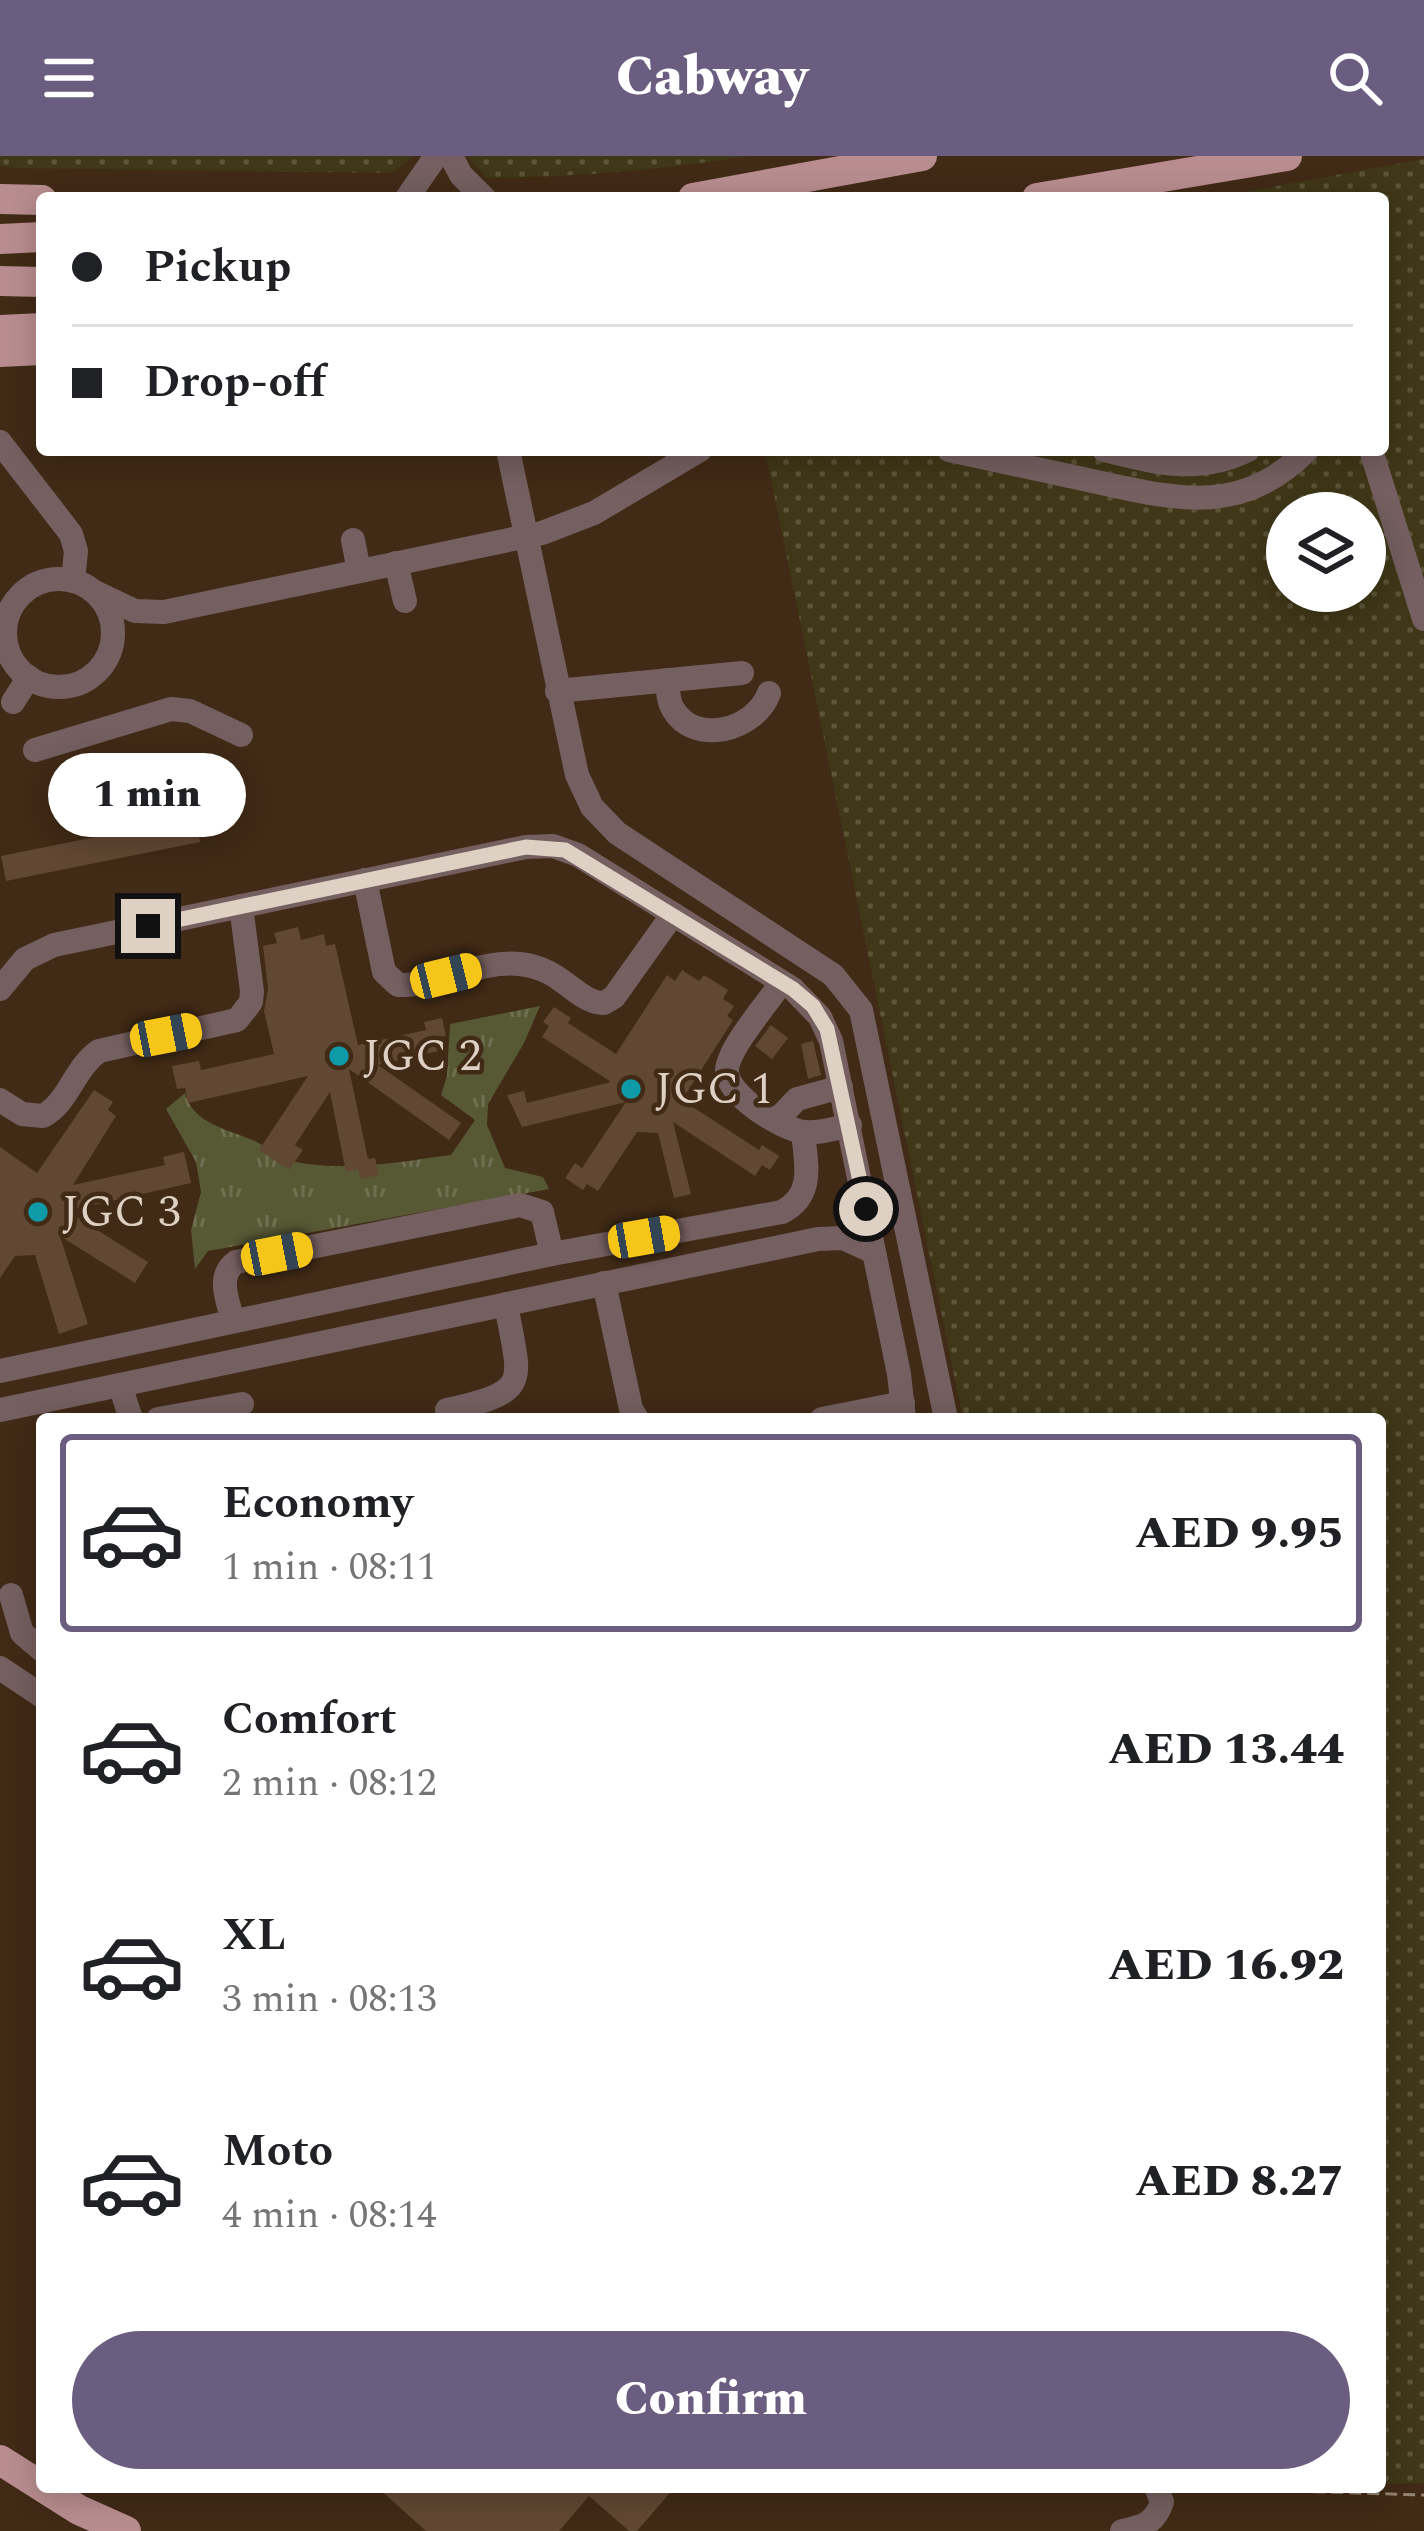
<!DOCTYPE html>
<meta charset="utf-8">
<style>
:root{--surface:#fff;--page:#f2f2f2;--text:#202124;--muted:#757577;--line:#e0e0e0;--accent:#6b5d80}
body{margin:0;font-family:Spectral,serif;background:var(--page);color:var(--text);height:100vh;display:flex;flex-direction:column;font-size:45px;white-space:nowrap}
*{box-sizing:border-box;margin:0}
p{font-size:39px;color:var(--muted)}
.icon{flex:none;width:66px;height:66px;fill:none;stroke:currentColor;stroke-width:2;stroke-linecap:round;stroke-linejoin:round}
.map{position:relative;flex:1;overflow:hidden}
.panel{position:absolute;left:36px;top:1257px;width:1350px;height:1080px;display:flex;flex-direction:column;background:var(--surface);border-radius:12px;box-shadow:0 6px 30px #0003}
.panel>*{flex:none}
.banner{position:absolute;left:36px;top:36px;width:1353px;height:264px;border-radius:12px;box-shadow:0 6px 30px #0003;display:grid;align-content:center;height:264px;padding:0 36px;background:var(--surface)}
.buttons{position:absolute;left:1266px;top:336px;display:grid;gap:24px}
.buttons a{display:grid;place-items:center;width:120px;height:120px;border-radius:50%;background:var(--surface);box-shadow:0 6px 30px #0003;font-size:60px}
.end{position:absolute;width:54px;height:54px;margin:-27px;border:15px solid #dfd0c4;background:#111;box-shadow:0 0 0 6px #111}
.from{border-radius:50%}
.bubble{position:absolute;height:84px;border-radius:42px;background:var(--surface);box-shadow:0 6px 30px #0003;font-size:39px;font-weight:800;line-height:84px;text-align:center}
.car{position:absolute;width:36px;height:72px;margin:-36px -18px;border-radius:15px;box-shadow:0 0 9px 3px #0007;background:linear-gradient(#f5c518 24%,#345 0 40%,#f5c518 0 76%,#345 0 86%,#f5c518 0)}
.banner b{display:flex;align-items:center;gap:42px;height:114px;font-size:45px}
.banner b+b{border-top:3px solid var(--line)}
.banner i{width:30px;height:30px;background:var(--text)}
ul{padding:21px 0 0;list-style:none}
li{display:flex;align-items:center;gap:36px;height:198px;margin:0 24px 18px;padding:0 12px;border:6px solid transparent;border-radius:12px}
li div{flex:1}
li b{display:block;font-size:45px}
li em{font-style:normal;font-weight:800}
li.current{border-color:var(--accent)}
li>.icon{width:108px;height:108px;stroke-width:1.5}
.button{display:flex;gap:24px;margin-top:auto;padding:24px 36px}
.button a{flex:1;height:138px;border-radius:72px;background:var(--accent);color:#fff;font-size:48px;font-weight:800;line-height:138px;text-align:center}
header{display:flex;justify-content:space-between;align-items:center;height:156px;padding:0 36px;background:var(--accent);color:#fff;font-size:54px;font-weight:800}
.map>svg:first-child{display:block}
.grass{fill:url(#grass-tufts)}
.sand{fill:url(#sand-dots);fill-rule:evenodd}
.building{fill:#614833}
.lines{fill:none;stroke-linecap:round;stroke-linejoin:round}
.path{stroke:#958373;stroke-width:3;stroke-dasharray:12 6;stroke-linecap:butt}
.minor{stroke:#755f60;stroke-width:24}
.major{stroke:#b98d8f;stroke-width:30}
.route{stroke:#dfd0c4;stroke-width:15}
.culture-dot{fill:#0f9aa8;stroke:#412a16;stroke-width:4.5}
.labels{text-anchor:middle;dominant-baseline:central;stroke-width:9;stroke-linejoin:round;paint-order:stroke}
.poi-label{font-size:45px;fill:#dfd0c4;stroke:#412a16;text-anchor:start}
</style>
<header><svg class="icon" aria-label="menu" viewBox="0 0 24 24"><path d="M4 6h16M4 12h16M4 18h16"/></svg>Cabway<svg class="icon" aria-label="search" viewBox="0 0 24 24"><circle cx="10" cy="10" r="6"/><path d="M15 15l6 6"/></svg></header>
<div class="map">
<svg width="1424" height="2375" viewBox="0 0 1424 2375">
<defs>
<pattern id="grass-tufts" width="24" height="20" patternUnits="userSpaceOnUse" patternTransform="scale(3)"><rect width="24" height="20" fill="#575935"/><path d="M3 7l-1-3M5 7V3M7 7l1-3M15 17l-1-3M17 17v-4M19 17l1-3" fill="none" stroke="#6f7051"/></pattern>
<pattern id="sand-dots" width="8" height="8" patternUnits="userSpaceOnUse" patternTransform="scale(3)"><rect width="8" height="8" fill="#3f3717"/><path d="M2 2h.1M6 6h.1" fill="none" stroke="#5a5337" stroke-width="1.8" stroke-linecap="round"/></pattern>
</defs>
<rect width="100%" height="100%" fill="#412a16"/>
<path class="grass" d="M540 850 524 887 488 948 487 969 505 1012 543 1021 549 1033 208 1095 195 1113 191 1074 201 1036 196 1006 166 953 185 937C192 966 225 973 250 983 265 988 276 1002 291 1005 345 1017 397 1006 451 999L475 964 441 939 447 920 450 868Z"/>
<g class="sand">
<path d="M0 0H415L392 17 16 12 0 10Z"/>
<path d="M467 0H749C662 14 575 21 487 22Z"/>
<path d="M1424 3V2327L1380 2328V1263H963L765 294H1383V42H1212ZM1287 357H1365V435H1287Z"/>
</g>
<g class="building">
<path d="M195 661 200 686 6 725 1 700Z"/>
<path d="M298 771 301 784 324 778 326 790 335 788 358 889 426 874 424 866 442 862 446 880 439 881 443 894 378 909 461 967 449 984 349 913 368 1003 375 1002 379 1019 360 1023 358 1013 346 1016 330 936 295 989 303 994 289 1014 259 994 308 920 188 947 185 932 177 933 172 910 199 905 201 914 274 898 264 855 268 833 263 790 277 787 274 777Z"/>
<path d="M682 814 699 825 704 819 728 834 723 843 734 850 727 860 733 864 682 944 759 994 762 989 779 1000 770 1014 762 1009 755 1020 673 966 691 1038 674 1042 658 977 637 976 598 1035 587 1028 583 1034 565 1022 575 1007 582 1012 626 946 522 971 507 939 524 935 527 947 611 926 542 881 549 870 543 866 554 851 571 862 568 867 616 898 667 819 675 825Z"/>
<path d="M771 869 788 882 772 903 755 890Z"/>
<path d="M813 885 821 919 808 923 801 888Z"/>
<path d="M94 934 113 946 108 954 116 960 73 1029 165 1009 163 1001 184 996 191 1027 67 1055 148 1106 135 1127 60 1080 88 1168 59 1178 35 1099 15 1100 0 1122V991L37 1017Z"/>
<path d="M377 2331H675L637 2375H629L589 2340 559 2375H426Z"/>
</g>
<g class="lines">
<path class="path" d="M1278 2331 1288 2335 1424 2339"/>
<g class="minor">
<path d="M451 0 461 19 484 42"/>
<path d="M407 42 436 0"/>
<path d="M0 286 71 378 76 395 73 425"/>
<path d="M508 294 577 619 592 651 617 677 833 819 861 854 946 1263"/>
<path d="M949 294C995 304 1041 314 1088 324 1171 342 1240 363 1307 294"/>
<path d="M1104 294C1154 306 1198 319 1248 294"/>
<path d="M1371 294 1424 463"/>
<path d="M353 384 359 415"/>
<path d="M396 407 405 445"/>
<circle cx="59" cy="477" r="54"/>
<path d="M95 436 135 455 164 456 542 377 594 357 700 294"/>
<path d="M667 524C668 534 668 545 673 553 694 590 755 575 769 537"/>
<path d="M557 535 742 517"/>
<path d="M13 546 29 521"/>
<path d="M35 594 171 553 190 555 241 579"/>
<path d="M365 724 384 816 398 829C439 830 478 804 520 808 562 812 577 847 604 847L614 841 673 758"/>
<path d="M781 827C768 847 728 892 727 914 726 939 781 973 804 976 819 978 836 972 850 969"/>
<path d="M0 833 25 803 54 789 526 691 553 690 578 699 793 833 820 861 831 885 899 1218 904 1263"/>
<path d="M0 944 22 958 43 960C69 946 74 912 99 895L237 864 251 846 252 835 241 750"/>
<path d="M777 964 797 943 841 931"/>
<path d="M604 1127 631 1253 637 1263"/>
<path d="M233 1165C228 1145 216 1120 236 1106L520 1049 542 1056 552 1098"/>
<path d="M0 1215 552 1098 782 1056C815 1039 806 1008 803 976"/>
<path d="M120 1229 131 1263"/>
<path d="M0 1254 818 1083 843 1082 874 1096"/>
<path d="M447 1254C533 1235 520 1228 506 1148"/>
<path d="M158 1263 242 1248"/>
<path d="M822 1263 903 1247"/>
<path d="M11 1439 22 1477 42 1494"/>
<path d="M0 1512 42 1540"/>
<path d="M1122 2375C1143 2371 1155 2367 1162 2346L1156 2331"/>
</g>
<g class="major">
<path d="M693 42 922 0"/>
<path d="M1037 42 1287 0"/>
<path d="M0 43 42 44"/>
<path d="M0 83 42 81"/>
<path d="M0 125 42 126"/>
<path d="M0 174 42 172"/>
<path d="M0 196 42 194"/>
<path d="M0 2304 79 2354 126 2375"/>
</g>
</g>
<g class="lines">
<path class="route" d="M148 770 526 691 565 694 793 833 813 850 827 873 866 1053"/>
</g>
<g class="culture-dot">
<circle cx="339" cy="900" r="12"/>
<circle cx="631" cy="933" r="12"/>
<circle cx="38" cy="1056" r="12"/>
</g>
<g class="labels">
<g class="poi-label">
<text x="363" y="900">JGC 2</text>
<text x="655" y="933">JGC 1</text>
<text x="62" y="1056">JGC 3</text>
</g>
</g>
</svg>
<div class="buttons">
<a><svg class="icon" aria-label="layers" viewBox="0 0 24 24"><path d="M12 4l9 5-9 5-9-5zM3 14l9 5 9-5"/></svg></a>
</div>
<i class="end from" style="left:866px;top:1053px"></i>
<i class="end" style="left:148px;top:770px"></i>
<div class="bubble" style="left:48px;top:597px;width:198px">1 min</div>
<i class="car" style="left:446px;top:820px;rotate:76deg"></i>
<i class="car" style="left:166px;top:879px;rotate:79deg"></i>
<i class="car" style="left:644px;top:1081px;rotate:80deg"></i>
<i class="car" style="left:277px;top:1098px;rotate:79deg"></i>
<div class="banner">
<b><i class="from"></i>Pickup</b>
<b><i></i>Drop-off</b>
</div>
<section class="panel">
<ul>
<li class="current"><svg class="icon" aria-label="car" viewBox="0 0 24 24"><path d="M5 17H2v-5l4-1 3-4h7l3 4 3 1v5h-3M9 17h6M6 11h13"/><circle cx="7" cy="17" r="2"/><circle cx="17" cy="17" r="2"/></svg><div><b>Economy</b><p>1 min · 08:11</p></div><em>AED 9.95</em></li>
<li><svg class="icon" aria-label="car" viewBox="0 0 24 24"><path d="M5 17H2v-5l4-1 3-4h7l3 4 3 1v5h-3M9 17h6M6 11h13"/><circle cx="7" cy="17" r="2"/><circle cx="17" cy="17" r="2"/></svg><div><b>Comfort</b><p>2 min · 08:12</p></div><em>AED 13.44</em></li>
<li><svg class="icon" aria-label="car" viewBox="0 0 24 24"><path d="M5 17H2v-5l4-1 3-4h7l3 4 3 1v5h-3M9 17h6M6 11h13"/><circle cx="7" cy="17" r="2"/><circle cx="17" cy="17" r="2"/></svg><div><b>XL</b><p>3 min · 08:13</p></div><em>AED 16.92</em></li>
<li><svg class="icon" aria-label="car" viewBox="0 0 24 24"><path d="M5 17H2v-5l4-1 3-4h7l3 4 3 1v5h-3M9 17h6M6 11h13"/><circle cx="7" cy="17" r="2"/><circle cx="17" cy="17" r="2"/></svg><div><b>Moto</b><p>4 min · 08:14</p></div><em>AED 8.27</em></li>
</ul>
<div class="button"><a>Confirm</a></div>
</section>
</div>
